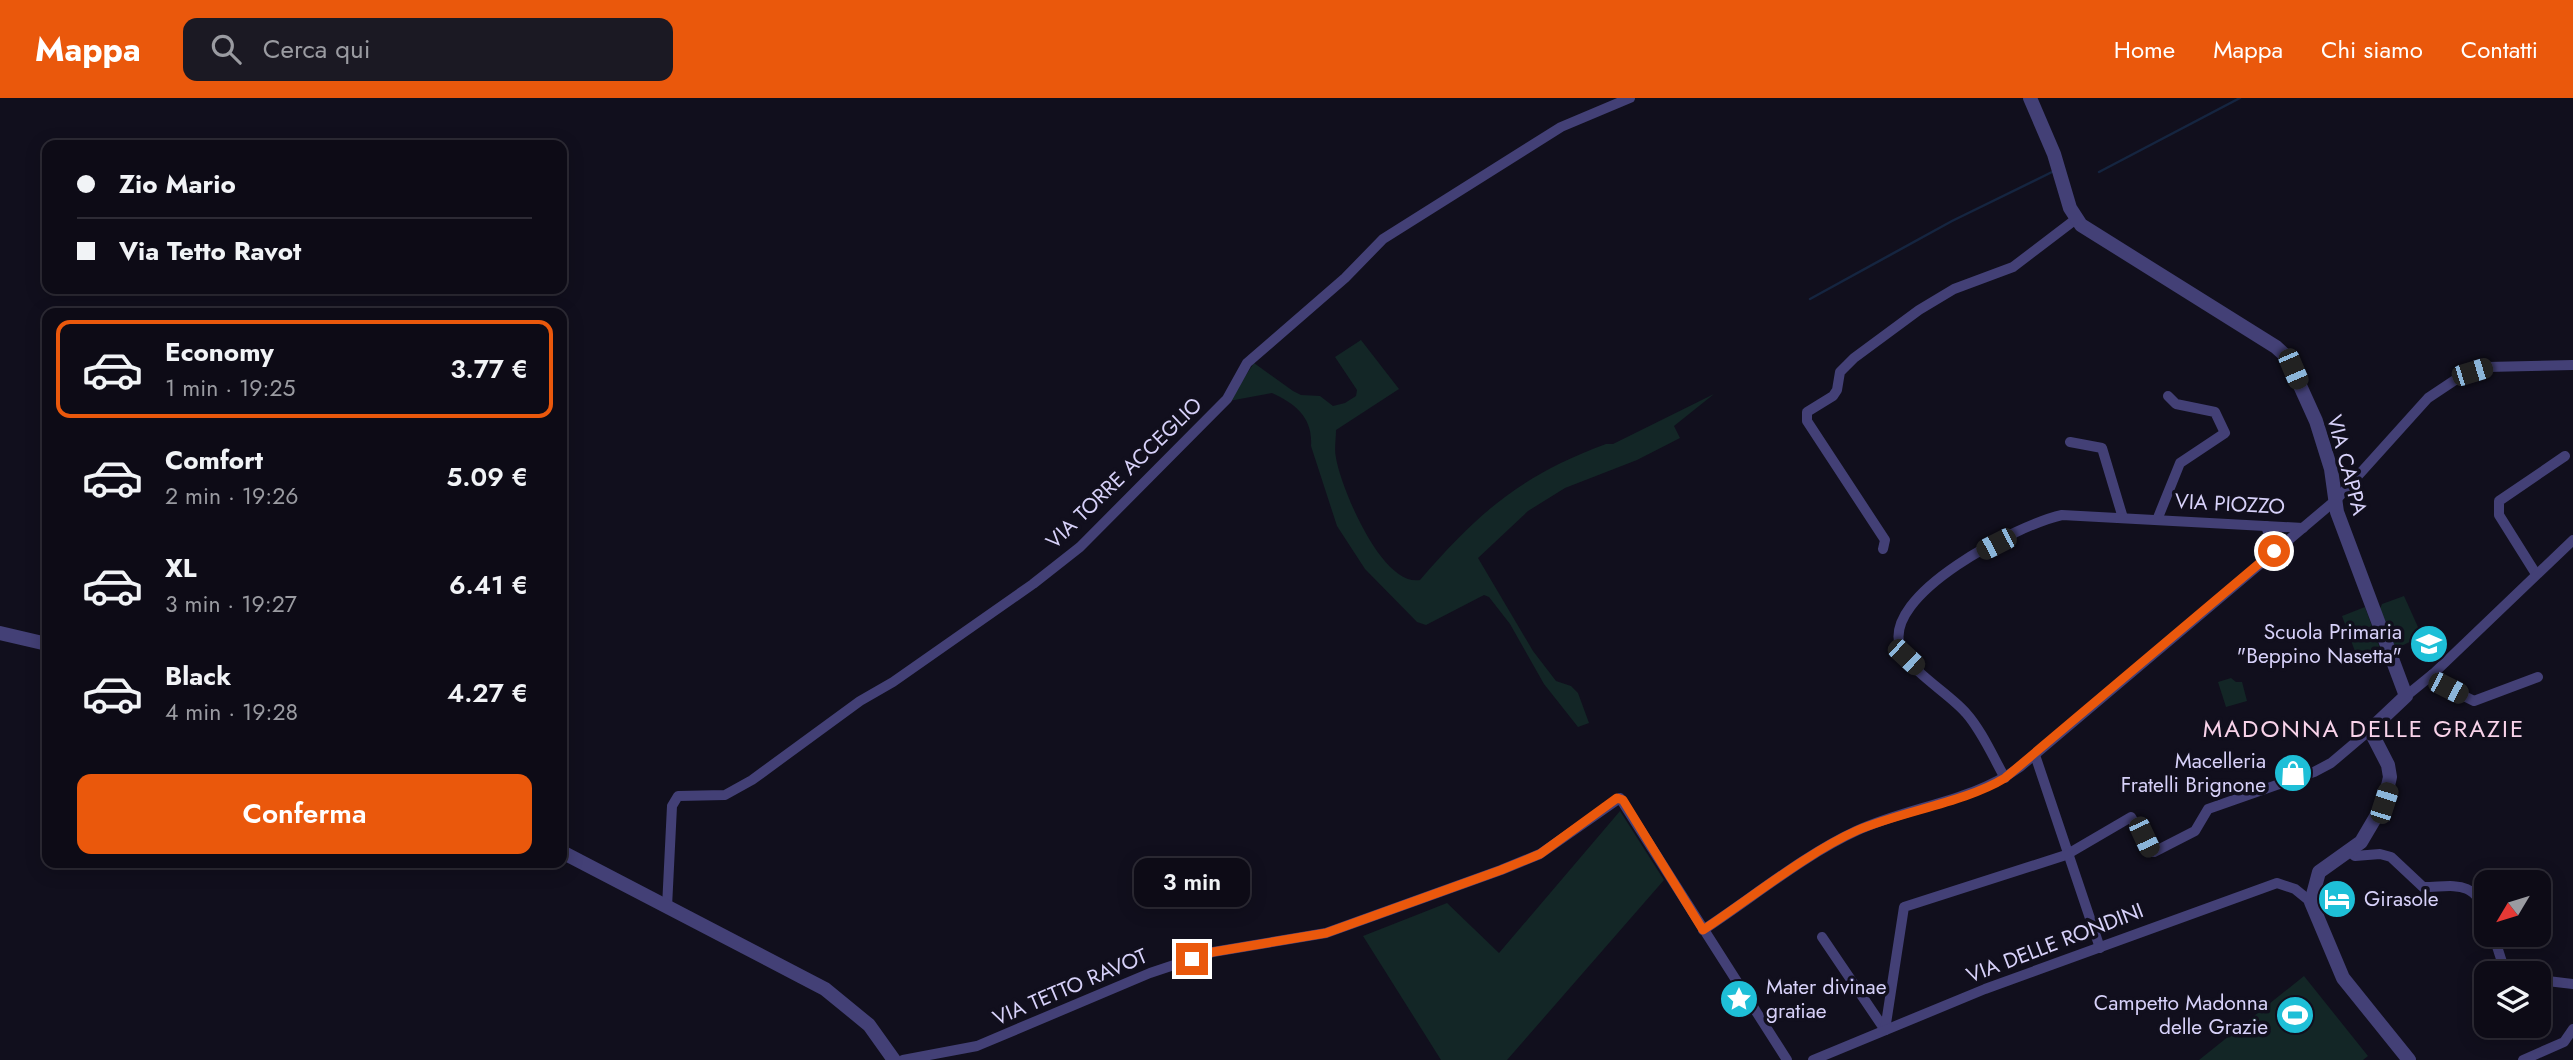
<!DOCTYPE html>
<html lang="it">
<meta charset="utf-8">
<style>
:root{--surface:#0d0b16;--page:#1b1923;--text:#f1f3f6;--muted:#9a9ba1;--line:#2d2b35;--accent:#ea580c}
body{margin:0;font-family:Jost,sans-serif;background:var(--page);color:var(--text);height:100vh;display:flex;flex-direction:column;font-size:26px;white-space:nowrap}
*{box-sizing:border-box;margin:0}
p{font-size:23px;color:var(--muted)}
.icon{flex:none;width:38px;height:38px;fill:none;stroke:currentColor;stroke-width:2;stroke-linecap:round;stroke-linejoin:round}
.map{position:relative;flex:1;overflow:hidden}
.sheet{position:absolute;left:42px;top:210px;width:525px;height:560px;display:flex;flex-direction:column;background:var(--surface);border-radius:14px;box-shadow:0 4px 18px #0003,0 0 0 2px var(--line)}
.sheet>*{flex:none}
.top-card{position:absolute;left:42px;top:42px;width:525px;height:154px;border-radius:14px;box-shadow:0 4px 18px #0003,0 0 0 2px var(--line);display:grid;align-content:center;height:154px;padding:0 35px;background:var(--surface)}
.needle{width:46px;rotate:232deg}
.controls{position:absolute;left:2474px;top:772px;display:grid;gap:14px}
.controls a{display:grid;place-items:center;width:77px;height:77px;border-radius:14px;background:var(--surface);box-shadow:0 4px 18px #0003,0 0 0 2px var(--line);font-size:35px}
.end{position:absolute;width:32px;height:32px;margin:-16px;border:9px solid #ea580c;background:#fff;box-shadow:0 0 0 4px #fff}
.from{border-radius:50%}
.bubble{position:absolute;height:49px;border-radius:14px;background:var(--surface);box-shadow:0 4px 18px #0003,0 0 0 2px var(--line);font-size:23px;font-weight:600;line-height:49px;text-align:center}
.car{position:absolute;width:21px;height:42px;margin:-21px -10px;border-radius:9px;box-shadow:0 0 5px 2px #0007;background:linear-gradient(#222 24%,#8ab4d8 0 40%,#222 0 76%,#8ab4d8 0 86%,#222 0)}
.top-card b{display:flex;align-items:center;gap:24px;height:66px;font-size:26px}
.top-card b+b{border-top:2px solid var(--line)}
.top-card i{width:18px;height:18px;background:var(--text)}
ul{padding:12px 0 0;list-style:none}
li{display:flex;align-items:center;gap:21px;height:98px;margin:0 14px 10px;padding:0 21px;border:4px solid transparent;border-radius:14px}
li div{flex:1}
li b{display:block;font-size:26px}
li em{font-style:normal;font-weight:600}
li.current{border-color:var(--accent)}
li>.icon{width:63px;height:63px;stroke-width:1.5}
.action{display:flex;gap:14px;margin-top:auto;padding:14px 35px}
.action a{flex:1;height:80px;border-radius:14px;background:var(--accent);color:#fff;font-size:28px;font-weight:600;line-height:80px;text-align:center}
header{display:flex;align-items:center;gap:42px;box-sizing:border-box;height:98px;padding:0 35px;background:var(--accent);color:#fff}
header strong{font-size:33px}
nav{display:flex;gap:38px;margin-inline-start:auto;font-size:24px}
.search{width:490px;height:63px;background:var(--page);display:flex;align-items:center;gap:18px;box-sizing:border-box;padding:0 24px;border-radius:14px;color:var(--muted);font-size:26px}
.map>svg:first-child{display:block}
.green{fill:#132626}
.lines{fill:none;stroke-linecap:round;stroke-linejoin:round}
.stream{stroke:#152540;stroke-width:2.5}
.minor{stroke:#434076;stroke-width:10}
.tertiary{stroke:#434076;stroke-width:14}
.route{stroke:#ea580c;stroke-width:9}
.labels{text-anchor:middle;dominant-baseline:central;stroke-width:7;stroke-linejoin:round;paint-order:stroke}
.street-label{font-size:21px;fill:#d7d1f9;stroke:#110f1d}
.poi-label{font-size:21px;fill:#d7d1f9;stroke:#110f1d;text-anchor:end}
.quarter-label{font-size:24px;letter-spacing:2px;fill:#f9d3ea;stroke:#110f1d}
</style>
<header>
<strong>Mappa</strong>
<div class="search"><svg class="icon" aria-label="search" viewBox="0 0 24 24"><circle cx="10" cy="10" r="6"/><path d="M15 15l6 6"/></svg>Cerca qui</div>
<nav><a>Home</a><a>Mappa</a><a>Chi siamo</a><a>Contatti</a></nav>
</header>
<div class="map">
<svg width="2573" height="962" viewBox="0 0 2573 962">
<rect width="100%" height="100%" fill="#110f1d"/>
<g class="green">
<path d="M1361 242 1399 291 1336 332C1336 341 1334 351 1336 360 1341 390 1382 489 1420 482 1479 414 1520 378 1606 346H1613L1714 296 1674 328 1680 340 1637 362 1565 390 1528 413 1478 460 1533 553 1556 583 1571 588 1578 595 1589 625 1578 629 1544 586 1510 526 1489 499 1484 497 1426 527 1417 524 1365 471 1337 428 1311 348C1313 320 1296 306 1272 295L1229 303 1254 265 1293 293 1301 297 1320 298 1333 308 1345 305 1356 298 1357 292 1335 259Z"/>
<path d="M2404 498 2422 538 2393 552 2377 518 2382 506Z"/>
<path d="M2365 509 2383 559 2360 567 2342 518Z"/>
<path d="M2231 580 2236 584H2242L2247 603 2226 609 2218 584Z"/>
<path d="M1620 713 1664 782 1507 962H1441L1363 838 1447 805 1499 855Z"/>
<path d="M2304 878 2368 958 2363 962H2199Z"/>
</g>
<g class="lines">
<g class="stream">
<path d="M2099 74 2240 0"/>
<path d="M1810 201 1952 123 2052 74"/>
</g>
<g class="minor">
<path d="M2070 344 2102 350 2123 420"/>
<path d="M2157 422 2180 365 2225 335 2215 314 2176 306 2168 298"/>
<path d="M2266 428 2274 453"/>
<path d="M1883 451 1885 442 1807 323V314L1833 298 1837 292 1840 274 1854 260 1919 212 1954 191 2013 169 2076 121"/>
<path d="M2536 476 2499 417V403L2565 358"/>
<path d="M2433 576 2448 590 2474 603 2538 579"/>
<path d="M2406 598 2433 576 2573 442"/>
<path d="M2035 657 2100 850"/>
<path d="M2005 680C1993 659 1982 633 1966 615 1950 596 1911 574 1901 551 1878 497 2020 426 2062 417L2303 430"/>
<path d="M2350 754 2355 758 2380 756 2391 759 2423 789C2454 789 2474 780 2487 818"/>
<path d="M667 809 672 708 678 698 725 697 752 682 860 603 893 584 1033 486 1080 449 1227 301 1247 265 1345 180 1383 141 1561 29 1630 0"/>
<path d="M1703 832C1752 800 1804 757 1856 733 1910 708 1972 704 2020 669L2337 401 2428 300 2455 282 2487 269 2573 267"/>
<path d="M2493 836 2502 864 2512 875"/>
<path d="M1822 839 1885 932"/>
<path d="M2539 882 2573 886"/>
<path d="M1885 932 1904 809 2066 757 2131 719 2150 753 2154 754 2195 733 2208 711 2314 674 2331 665 2370 632"/>
<path d="M903 962 977 948 1150 875 1213 854 1326 835 1501 772 1540 756 1620 700 1787 962"/>
<path d="M1813 962 1985 891 2277 785 2295 791 2311 804"/>
<path d="M2523 962 2564 944 2573 931"/>
</g>
<g class="tertiary">
<path d="M2030 0 2054 56 2070 110 2081 127 2276 249 2287 259 2316 323 2331 371 2337 414 2406 598 2370 632 2388 667 2390 679 2384 705 2361 744 2319 774 2311 804 2343 880 2409 962"/>
<path d="M0 535 47 546"/>
<path d="M562 754 825 891 869 927 894 962"/>
</g>
</g>
<g class="lines">
<path class="route" d="M1192 861 1213 854 1326 835 1501 772 1540 756 1617 700 1623 702 1703 832C1750 801 1808 754 1858 732 1903 713 1966 704 2005 680L2274 453"/>
</g>
<defs>
<symbol id="school-disc" viewBox="-11 -11 22 22"><circle r="9.5" fill="#1ebfd7" stroke="#110f1d"/><path d="M0-5L7-2L0 1L-7-2ZM-4 1L0 2.5L4 1V4Q0 6-4 4Z" fill="#fff"/></symbol>
<symbol id="shop-disc" viewBox="-11 -11 22 22"><circle r="9.5" fill="#1ebfd7" stroke="#110f1d"/><path d="M-5-2.5h2.3a2.7 3.5 0 0 1 5.4 0H5L5.5 6h-11ZM-1.5-2.5h3a1.5 2.3 0 0 0-3 0Z" fill="#fff"/></symbol>
<symbol id="hotel-disc" viewBox="-11 -11 22 22"><circle r="9.5" fill="#1ebfd7" stroke="#110f1d"/><path d="M-6-4.5h1.5V1H6V5H4.5V3h-9V5H-6ZM-4 0a1.8 1.8 0 1 1 3.6 0ZM.5 0V-2.5h3Q6-2.5 6 0Z" fill="#fff"/></symbol>
<symbol id="sight-disc" viewBox="-11 -11 22 22"><circle r="9.5" fill="#1ebfd7" stroke="#110f1d"/><path d="M0-6L1.8-2.2L6-1.7L2.9 1.2L3.7 5.4L0 3.3L-3.7 5.4L-2.9 1.2L-6-1.7L-1.8-2.2Z" fill="#fff"/></symbol>
<symbol id="stadium-disc" viewBox="-11 -11 22 22"><circle r="9.5" fill="#1ebfd7" stroke="#110f1d"/><path d="M0-5a6.5 5 0 1 0 0 10a6.5 5 0 1 0 0-10ZM-3.5-1.8h7v3.6h-7Z" fill="#fff"/></symbol>
</defs>
<g fill-rule="evenodd">
<use href="#school-disc" x="2407" y="524" width="44" height="44"/>
<use href="#shop-disc" x="2271" y="653" width="44" height="44"/>
<use href="#hotel-disc" x="2315" y="779" width="44" height="44"/>
<use href="#sight-disc" x="1717" y="879" width="44" height="44"/>
<use href="#stadium-disc" x="2273" y="895" width="44" height="44"/>
</g>
<g class="labels">
<g class="street-label">
<text transform="translate(2347 367) rotate(75)">VIA CAPPA</text>
<text transform="translate(1124 375) rotate(-44)">VIA TORRE ACCEGLIO</text>
<text transform="translate(2230 406) rotate(3)">VIA PIOZZO</text>
<text transform="translate(2055 845) rotate(-21)">VIA DELLE RONDINI</text>
<text transform="translate(1070 889) rotate(-23)">VIA TETTO RAVOT</text>
</g>
<g class="poi-label">
<text x="2402" y="534">Scuola Primaria<tspan x="2402" dy="24">"Beppino Nasetta"</tspan></text>
<text x="2266" y="663">Macelleria<tspan x="2266" dy="24">Fratelli Brignone</tspan></text>
<text x="2364" y="801" text-anchor="start">Girasole</text>
<text x="1766" y="889" text-anchor="start">Mater divinae<tspan x="1766" dy="24">gratiae</tspan></text>
<text x="2268" y="905">Campetto Madonna<tspan x="2268" dy="24">delle Grazie</tspan></text>
</g>
<g class="quarter-label">
<text x="2364" y="630">MADONNA DELLE GRAZIE</text>
</g>
</g>
</svg>
<div class="controls">
<a><svg class="needle" viewBox="-14 -14 28 28"><path d="M0-13l5 13h-10z" fill="#e53935"/><path d="M0 13l5-13h-10z" fill="#9a9ba1"/></svg></a>
<a><svg class="icon" aria-label="layers" viewBox="0 0 24 24"><path d="M12 4l9 5-9 5-9-5zM3 14l9 5 9-5"/></svg></a>
</div>
<i class="end from" style="left:2274px;top:453px"></i>
<i class="end" style="left:1192px;top:861px"></i>
<div class="bubble" style="left:1134px;top:760px;width:116px">3 min</div>
<i class="car" style="left:2293px;top:271px;rotate:157deg"></i>
<i class="car" style="left:2472px;top:274px;rotate:73deg"></i>
<i class="car" style="left:1996px;top:446px;rotate:243deg"></i>
<i class="car" style="left:1906px;top:559px;rotate:133deg"></i>
<i class="car" style="left:2448px;top:590px;rotate:117deg"></i>
<i class="car" style="left:2384px;top:705px;rotate:18deg"></i>
<i class="car" style="left:2144px;top:739px;rotate:155deg"></i>
<div class="top-card">
<b><i class="from"></i>Zio Mario</b>
<b><i></i>Via Tetto Ravot</b>
</div>
<section class="sheet">
<ul>
<li class="current"><svg class="icon" aria-label="car" viewBox="0 0 24 24"><path d="M5 17H2v-5l4-1 3-4h7l3 4 3 1v5h-3M9 17h6M6 11h13"/><circle cx="7" cy="17" r="2"/><circle cx="17" cy="17" r="2"/></svg><div><b>Economy</b><p>1 min · 19:25</p></div><em>3.77 €</em></li>
<li><svg class="icon" aria-label="car" viewBox="0 0 24 24"><path d="M5 17H2v-5l4-1 3-4h7l3 4 3 1v5h-3M9 17h6M6 11h13"/><circle cx="7" cy="17" r="2"/><circle cx="17" cy="17" r="2"/></svg><div><b>Comfort</b><p>2 min · 19:26</p></div><em>5.09 €</em></li>
<li><svg class="icon" aria-label="car" viewBox="0 0 24 24"><path d="M5 17H2v-5l4-1 3-4h7l3 4 3 1v5h-3M9 17h6M6 11h13"/><circle cx="7" cy="17" r="2"/><circle cx="17" cy="17" r="2"/></svg><div><b>XL</b><p>3 min · 19:27</p></div><em>6.41 €</em></li>
<li><svg class="icon" aria-label="car" viewBox="0 0 24 24"><path d="M5 17H2v-5l4-1 3-4h7l3 4 3 1v5h-3M9 17h6M6 11h13"/><circle cx="7" cy="17" r="2"/><circle cx="17" cy="17" r="2"/></svg><div><b>Black</b><p>4 min · 19:28</p></div><em>4.27 €</em></li>
</ul>
<div class="action"><a>Conferma</a></div>
</section>
</div>
